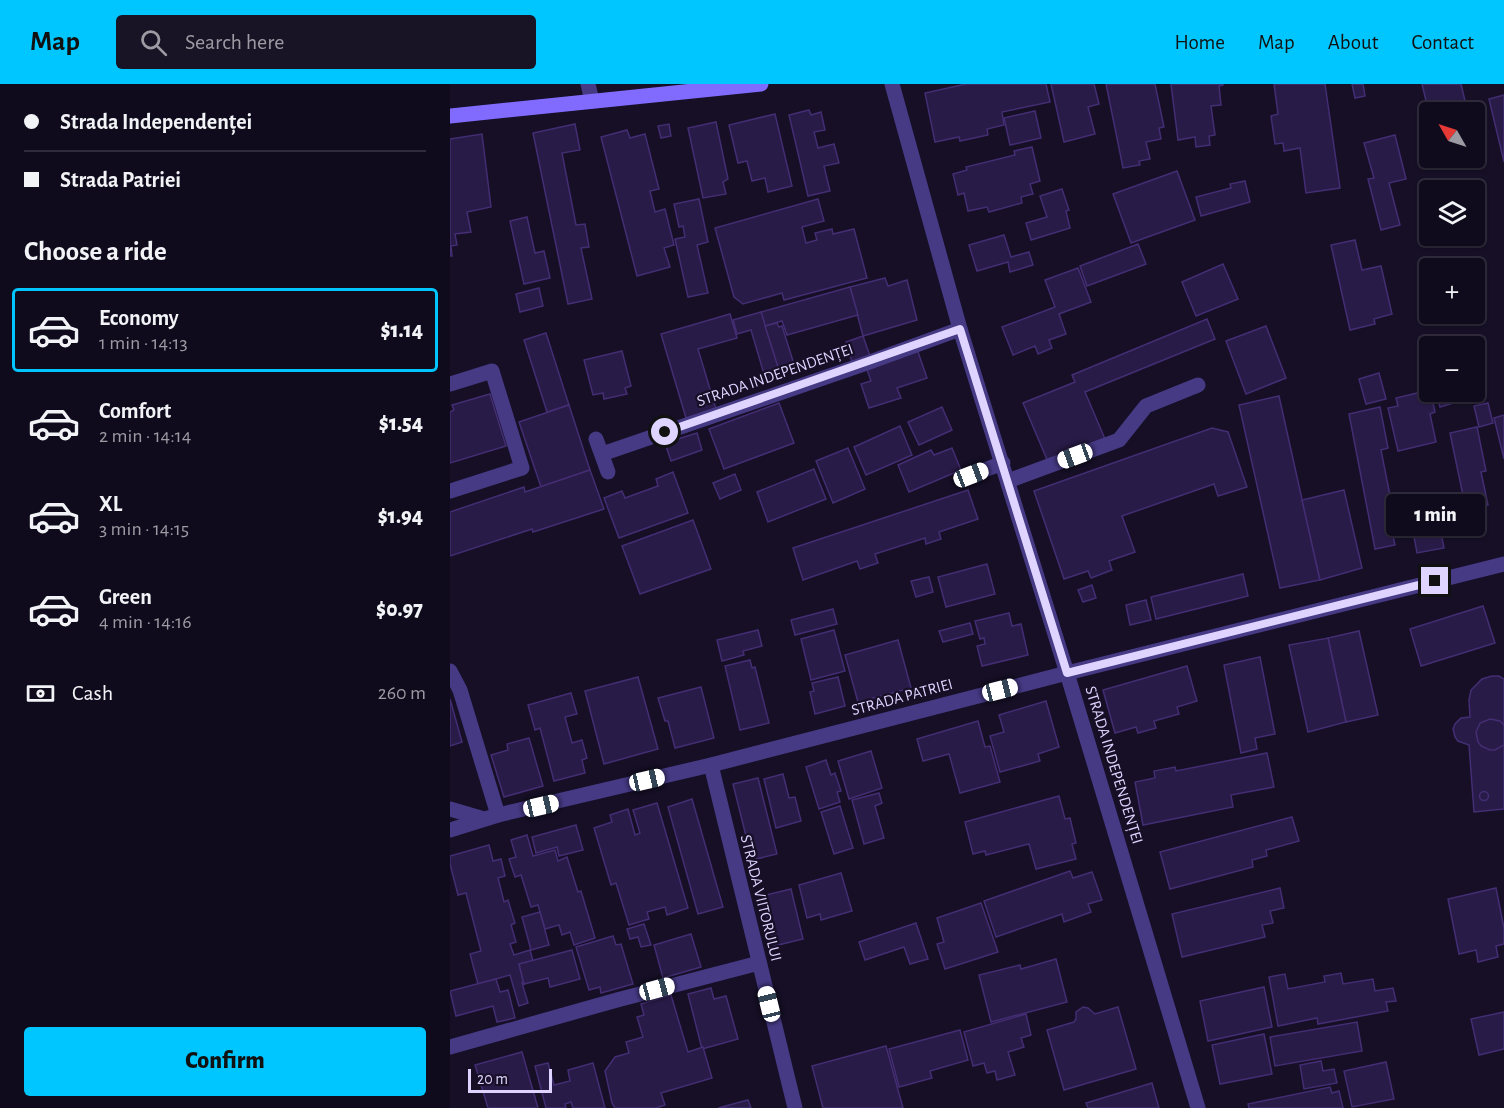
<!DOCTYPE html>
<meta charset="utf-8">
<style>
:root{--surface:#100b1c;--page:#191425;--text:#f1f3f6;--muted:#9c9ba3;--line:#302b3b;--accent:#00c6ff}
body{margin:0;font-family:"Alegreya Sans",sans-serif;background:var(--page);color:var(--text);height:100vh;display:flex;flex-direction:column;font-size:22px;white-space:nowrap}
*{box-sizing:border-box;margin:0}
p{font-size:20px;color:var(--muted)}
.icon{flex:none;width:33px;height:33px;fill:none;stroke:currentColor;stroke-width:2;stroke-linecap:round;stroke-linejoin:round}
.map{position:relative;flex:1;overflow:hidden}
.drawer{display:flex;flex-direction:column;background:var(--surface);width:450px}
.drawer>*{flex:none}
.guide{display:grid;align-content:center;height:132px;padding:0 24px;background:var(--surface)}
.needle{width:39px;rotate:309deg}
.controls{position:absolute;left:969px;top:18px;display:grid;gap:12px}
.controls a{display:grid;place-items:center;width:66px;height:66px;border-radius:6px;background:var(--surface);box-shadow:0 2px 4px #0004,0 0 0 2px var(--line);font-size:30px}
.scale{position:absolute;left:18px;bottom:15px;width:84px;box-sizing:border-box;padding-left:6px;border:3px solid #ded4ff;border-top:0;font-size:16px;line-height:21px;white-space:nowrap;color:#ded4ff;-webkit-text-stroke:4px #160f26;paint-order:stroke}
.end{position:absolute;width:27px;height:27px;margin:-14px;border:8px solid #ded4ff;background:#111;box-shadow:0 0 0 3px #111}
.from{border-radius:50%}
.bubble{position:absolute;height:42px;border-radius:6px;background:var(--surface);box-shadow:0 2px 4px #0004,0 0 0 2px var(--line);font-size:20px;font-weight:800;line-height:42px;text-align:center}
.car{position:absolute;width:18px;height:36px;margin:-18px -9px;border-radius:8px;box-shadow:0 0 4px 2px #0007;background:linear-gradient(#fff 24%,#345 0 40%,#fff 0 76%,#345 0 86%,#fff 0)}
.guide b{display:flex;align-items:center;gap:21px;height:57px;font-size:22px}
.guide b+b{border-top:2px solid var(--line)}
.guide i{width:15px;height:15px;background:var(--text)}
ul{padding:0;list-style:none}
li{display:flex;align-items:center;gap:18px;height:84px;margin:0 12px 9px;padding:0 12px;border:3px solid transparent;border-radius:6px}
li div{flex:1}
li b{display:block;font-size:22px}
li em{font-style:normal;font-weight:800}
li.selected{border-color:var(--accent)}
li>.icon{width:54px;height:54px;stroke-width:1.5}
h2{padding:0 24px;font-size:27px;line-height:72px}
.pay{display:flex;align-items:center;gap:15px;height:66px;padding:0 24px;font-size:22px}
.pay p{margin-inline-start:auto}
.action{display:flex;gap:12px;margin-top:auto;padding:12px 24px}
.action a{flex:1;height:69px;border-radius:6px;background:var(--accent);color:#111;font-size:24px;font-weight:800;line-height:69px;text-align:center}
header{display:flex;align-items:center;gap:36px;box-sizing:border-box;height:84px;padding:0 30px;background:var(--accent);color:#111}
header strong{font-size:28px}
nav{display:flex;gap:33px;margin-inline-start:auto;font-size:21px}
.search{width:420px;height:54px;background:var(--page);display:flex;align-items:center;gap:15px;box-sizing:border-box;padding:0 21px;border-radius:6px;color:var(--muted);font-size:22px}
main{display:flex;flex:1;min-height:0}
.map>svg:first-child{display:block}
.building{fill:#291b47;stroke:#432d73;stroke-width:1.5}
.lines{fill:none;stroke-linecap:round;stroke-linejoin:round}
.lane{stroke:#463a85;stroke-width:15}
.street{stroke:#463a85;stroke-width:15}
.secondary{stroke:#816bff;stroke-width:15}
.route{stroke:#ded4ff;stroke-width:8}
.labels{text-anchor:middle;dominant-baseline:central;stroke-width:4.5;stroke-linejoin:round;paint-order:stroke}
.street-label{font-size:16px;fill:#ded4ff;stroke:#160f26}
</style>
<header>
<strong>Map</strong>
<div class="search"><svg class="icon" aria-label="search" viewBox="0 0 24 24"><circle cx="10" cy="10" r="6"/><path d="M15 15l6 6"/></svg>Search here</div>
<nav><a>Home</a><a>Map</a><a>About</a><a>Contact</a></nav>
</header>
<main>
<section class="drawer">
<div class="guide">
<b><i class="from"></i>Strada Independenței</b>
<b><i></i>Strada Patriei</b>
</div>
<h2>Choose a ride</h2>
<ul>
<li class="selected"><svg class="icon" aria-label="car" viewBox="0 0 24 24"><path d="M5 17H2v-5l4-1 3-4h7l3 4 3 1v5h-3M9 17h6M6 11h13"/><circle cx="7" cy="17" r="2"/><circle cx="17" cy="17" r="2"/></svg><div><b>Economy</b><p>1 min · 14:13</p></div><em>$1.14</em></li>
<li><svg class="icon" aria-label="car" viewBox="0 0 24 24"><path d="M5 17H2v-5l4-1 3-4h7l3 4 3 1v5h-3M9 17h6M6 11h13"/><circle cx="7" cy="17" r="2"/><circle cx="17" cy="17" r="2"/></svg><div><b>Comfort</b><p>2 min · 14:14</p></div><em>$1.54</em></li>
<li><svg class="icon" aria-label="car" viewBox="0 0 24 24"><path d="M5 17H2v-5l4-1 3-4h7l3 4 3 1v5h-3M9 17h6M6 11h13"/><circle cx="7" cy="17" r="2"/><circle cx="17" cy="17" r="2"/></svg><div><b>XL</b><p>3 min · 14:15</p></div><em>$1.94</em></li>
<li><svg class="icon" aria-label="car" viewBox="0 0 24 24"><path d="M5 17H2v-5l4-1 3-4h7l3 4 3 1v5h-3M9 17h6M6 11h13"/><circle cx="7" cy="17" r="2"/><circle cx="17" cy="17" r="2"/></svg><div><b>Green</b><p>4 min · 14:16</p></div><em>$0.97</em></li>
</ul>
<div class="pay"><svg class="icon" aria-label="cash" viewBox="0 0 24 24"><path d="M3 7h18v10H3z"/><circle cx="12" cy="12" r="2"/></svg>Cash<p>260 m</p></div>
<div class="action"><a>Confirm</a></div>
</section>
<div class="map">
<svg width="1054" height="1024" viewBox="0 0 1054 1024">
<rect width="100%" height="100%" fill="#160f26"/>
<g class="building">
<path d="M516 0H596L600 18 552 28 554 41 537 45 538 51 510 57 509 53 485 58 475 9Z"/>
<path d="M601 0H644L649 20 638 23 645 50 614 58Z"/>
<path d="M656 0H705L714 43 709 44 711 55 696 58 700 75 689 77 690 81 673 84Z"/>
<path d="M721 0H773V1L769 2 771 21 761 22 765 51 759 52 760 61 746 63 745 53 728 56Z"/>
<path d="M824 0H875L890 104 856 109 850 64 834 67 833 59 825 60 821 32 828 30Z"/>
<path d="M902 0H913L915 12 905 14Z"/>
<path d="M972 0H1011L1016 21 1007 23 1009 28H980V33Z"/>
<path d="M1054 11V78L1039 15Z"/>
<path d="M359 26 361 31 371 28 375 46 364 48 368 64 384 60 389 79 374 82 380 107 358 112 339 31Z"/>
<path d="M585 27 591 54 560 61 554 34Z"/>
<path d="M325 30 342 102 318 108 315 94 302 97 297 77 288 79 279 41Z"/>
<path d="M266 38 278 95 273 98 276 110 253 114 238 44Z"/>
<path d="M125 40 130 66 112 69 126 141 135 140 139 163 131 164 142 215 118 220 83 49Z"/>
<path d="M219 40 221 52 211 54 208 42Z"/>
<path d="M177 46 180 54 195 50 209 105 200 107 205 128 215 125 224 161 214 164 220 183 187 192 151 53Z"/>
<path d="M32 50 41 123 17 128 21 148 5 150 7 161 1 162 2 172H0V55Z"/>
<path d="M945 51 956 95 939 99 950 141 931 146 918 95 924 94 914 59Z"/>
<path d="M582 63 590 97 580 100 583 110 571 113 572 119 539 128 537 123 518 127 514 109 508 111 503 90 517 86 516 83 565 71 564 67Z"/>
<path d="M727 87 745 136 681 159 663 110Z"/>
<path d="M795 97 800 118 751 132 746 113 781 104 780 100Z"/>
<path d="M612 105 619 126 616 127 620 144 581 156 576 139 597 133 590 112Z"/>
<path d="M249 115 258 158 247 161 258 209 238 213 225 155 235 153 233 142 229 143 224 120Z"/>
<path d="M368 115 374 137 352 143 356 159 367 156 365 149 382 145 383 150 404 145 417 194 334 216 332 209 293 220 284 213 265 144Z"/>
<path d="M77 133 85 169 94 167 100 194 74 200 60 137Z"/>
<path d="M554 151 561 173 579 168 583 181 560 188 558 178 527 187 519 161Z"/>
<path d="M905 156 912 186 931 182 942 230 924 235 925 240 900 246 881 161Z"/>
<path d="M688 160 696 180 637 202 630 182Z"/>
<path d="M773 180 788 215 746 232 732 198Z"/>
<path d="M628 184 641 218 609 230 616 250 599 256 602 264 588 270 585 262 563 271 552 243 605 223 595 196Z"/>
<path d="M435 194 438 202 457 196 467 236 413 252 400 203Z"/>
<path d="M400 203 408 231 337 251 332 237 315 242 311 228Z"/>
<path d="M89 204 93 222 70 228 66 210Z"/>
<path d="M311 228 331 292 316 297 301 246 287 250 283 236Z"/>
<path d="M280 230 287 254 248 265 266 325 236 334 211 250Z"/>
<path d="M757 235 765 255 635 308 655 355 598 378 573 319 625 298 622 291Z"/>
<path d="M327 239 329 243 332 242 344 280 329 286 315 242Z"/>
<path d="M816 242 836 294 796 310 776 257Z"/>
<path d="M96 249 119 321 97 328 74 256Z"/>
<path d="M413 252 420 272 402 278 396 258Z"/>
<path d="M467 265 477 294 447 304 451 314 419 324 411 300 421 297 416 283Z"/>
<path d="M172 267 181 302 175 304 177 310 154 315 153 309 143 311 134 276Z"/>
<path d="M929 289 936 315 916 320 909 295Z"/>
<path d="M980 306 985 328 980 330 986 358 948 367 938 324 948 322 946 314Z"/>
<path d="M986 308H1012L1014 316 990 323Z"/>
<path d="M40 310 56 362 0 379V328L4 326 2 321Z"/>
<path d="M829 312 870 496 830 504 789 321Z"/>
<path d="M329 319 344 359 274 385 259 345Z"/>
<path d="M1038 319 1043 339 1029 343 1024 322Z"/>
<path d="M119 321 140 386 91 403 69 338Z"/>
<path d="M492 323 502 346 469 361 458 338Z"/>
<path d="M930 323 938 364 931 366 946 442 941 443 945 461 925 465 899 330Z"/>
<path d="M1054 331V375L1044 334Z"/>
<path d="M450 342 462 371 416 391 404 363Z"/>
<path d="M1027 343 1036 387 1031 388 1038 421 1016 426 1000 349Z"/>
<path d="M762 344 778 348 797 403 768 412 764 400 672 432 685 468 659 477 662 486 641 494 638 487 614 495 584 407Z"/>
<path d="M247 349 252 366 221 377 215 359Z"/>
<path d="M398 364 415 405 383 419 366 377Z"/>
<path d="M502 364 511 386 459 408 448 381 481 366 484 371Z"/>
<path d="M364 385 376 415 318 438 307 408Z"/>
<path d="M140 386 154 425 83 448 82 445 0 472V428L74 403 75 408Z"/>
<path d="M223 388 238 429 169 454 154 414 172 407 175 414 208 402 206 395Z"/>
<path d="M285 390 291 406 270 415 263 399Z"/>
<path d="M518 406 528 435 489 448 491 455 476 460 475 454 425 470 428 479 410 485 407 477 353 496 343 464Z"/>
<path d="M894 406 912 484 870 496 852 416Z"/>
<path d="M984 415 994 464 967 469 958 420Z"/>
<path d="M243 436 261 485 190 510 172 462Z"/>
<path d="M537 480 545 510 496 523 488 493Z"/>
<path d="M793 490 798 512 706 535 701 513Z"/>
<path d="M479 493 483 508 466 513 461 497Z"/>
<path d="M642 501 646 514 633 518 628 506Z"/>
<path d="M696 516 701 536 680 541 676 521Z"/>
<path d="M1033 522 1045 559 971 582 960 545Z"/>
<path d="M383 525 387 540 345 551 341 536Z"/>
<path d="M559 529 562 542 571 540 578 571 532 582 527 562 535 560 534 554 530 555 525 537Z"/>
<path d="M520 539 523 550 493 558 489 547Z"/>
<path d="M308 546 312 562 293 567 294 571 272 577 267 556Z"/>
<path d="M384 546 395 587 361 596 351 555Z"/>
<path d="M909 547 928 631 896 638 878 554Z"/>
<path d="M878 554 896 638 858 648 839 561Z"/>
<path d="M448 556 461 604 408 618 395 571Z"/>
<path d="M810 573 825 650 805 654 807 665 791 669 774 581Z"/>
<path d="M300 576 302 584 305 583 319 639 290 646 275 582Z"/>
<path d="M737 582 747 617 727 623 729 630 704 637 706 644 688 649 686 643 665 649 653 606Z"/>
<path d="M1042 592H1049L1054 595V725L1024 728 1019 661 1008 657 1005 653 1003 645 1005 640 1011 634 1020 633 1019 616 1021 606 1032 595Z"/>
<path d="M188 593 208 665 154 680 135 607Z"/>
<path d="M388 593 395 622 365 630 360 608 364 607 362 599Z"/>
<path d="M251 603 264 654 225 664 218 637H215L208 614Z"/>
<path d="M121 609 127 630 115 633 122 659 132 656 137 674 132 676 135 689 104 697 90 644 85 646 78 621Z"/>
<path d="M0 615 12 658 0 662Z"/>
<path d="M596 617 609 663 588 670 590 677 550 688 540 652 554 648 549 631Z"/>
<path d="M1040 635 1050 637 1054 641V661L1045 666H1040L1031 662 1028 658 1026 648 1030 639Z"/>
<path d="M528 637 535 663 540 662 550 698 510 709 499 670 473 677 467 655Z"/>
<path d="M79 654 93 702 54 713 41 671 58 666 57 660Z"/>
<path d="M421 667 432 704 399 715 388 677Z"/>
<path d="M817 669 824 703 781 711 783 723 693 741 685 698 705 694 704 687 725 683 726 687Z"/>
<path d="M376 676 381 691 385 689 391 707 387 708 390 718 369 725 356 683Z"/>
<path d="M333 690 339 714 345 713 351 737 326 744 314 695Z"/>
<path d="M308 694 327 770 302 776 283 700Z"/>
<circle cx="1034" cy="712" r="4.5"/>
<path d="M429 709 432 719 425 722 434 754 414 760 402 716Z"/>
<path d="M609 712 615 735 620 734 626 759 622 760 626 775 586 785 579 760 536 771 535 767 523 770 515 738Z"/>
<path d="M242 715 273 823 248 830 218 723Z"/>
<path d="M207 719 238 824 217 831 215 823 197 828 199 835 179 841 166 799 161 801 144 744 162 738 160 731 178 725 185 751 190 749 183 726Z"/>
<path d="M390 722 403 764 384 770 371 728Z"/>
<path d="M842 733 849 757 816 766 817 772 802 776 803 783 720 805 710 768Z"/>
<path d="M126 741 133 766 109 772 107 763 86 769 82 753Z"/>
<path d="M77 751 83 772 105 766 108 777 117 773 128 808 131 807 145 854 124 861 120 848 112 851 109 841 95 845 88 821 81 823 71 791 65 793 59 775 66 773 61 756Z"/>
<path d="M39 761 43 777 51 775 55 792 48 794 54 818 58 816 65 839 61 841 66 858 60 860 64 871 80 866 83 877 69 880 74 900 72 899 78 919 69 922 60 891 28 900 20 870 31 867 16 809 8 811 0 780V772Z"/>
<path d="M620 787 623 794 642 788 652 816 638 820 641 828 614 838 612 830 546 853 534 817Z"/>
<path d="M391 789 402 827 371 836 370 830 357 834 349 801Z"/>
<path d="M830 804 834 824 820 827 823 839 812 841 815 853 732 873 722 830Z"/>
<path d="M1046 804 1054 844V860L1046 862 1048 873 1028 878 1026 866 1009 870 998 815Z"/>
<path d="M341 805 353 855 324 862 312 812Z"/>
<path d="M531 819 548 868 495 885 487 860 494 858 487 834Z"/>
<path d="M90 828 99 861 81 866 72 833Z"/>
<path d="M466 839 478 875 460 880 454 863 415 876 409 858Z"/>
<path d="M194 840 201 861 191 863 188 853 180 855 177 845Z"/>
<path d="M241 850 251 883 213 894 204 861Z"/>
<path d="M163 852 166 861 171 860 183 900 151 909 150 903 139 906 126 863Z"/>
<path d="M122 866 130 895 100 903 98 894 74 900 69 880Z"/>
<path d="M606 875 617 918 541 938 529 891 570 881 571 885Z"/>
<path d="M891 889 893 900 923 895 925 907 943 904 946 917 936 918 938 927 868 940 867 934 828 942 819 893 835 890 838 905 875 898 874 892Z"/>
<path d="M46 895 50 908 58 906 65 934 47 938 43 922 6 932 0 907Z"/>
<path d="M814 903 822 943 758 957 750 917Z"/>
<path d="M261 904 264 915 276 912 288 955 252 965 238 910Z"/>
<path d="M221 911 238 968 253 963 262 994 211 1009 215 1021 206 1024H165L162 1019 155 987 165 973 179 969 176 958 193 953 187 933 194 931 191 920Z"/>
<path d="M633 923 638 924 645 930 668 923 686 985 614 1006 597 946 624 938 626 935V928Z"/>
<path d="M1054 928V965L1029 971 1021 935Z"/>
<path d="M576 930 581 951 571 954 574 963 558 968 565 991 547 996 545 987 537 989 534 979 523 982 514 948Z"/>
<path d="M907 938 912 967 825 982 820 953Z"/>
<path d="M510 946 518 976 480 987 482 994 449 1003 439 965Z"/>
<path d="M814 950 822 990 770 1000 762 961Z"/>
<path d="M436 962 453 1024H373L362 982Z"/>
<path d="M72 968 88 1024H38L25 981Z"/>
<path d="M871 977 873 987 884 985 887 999 854 1005 850 981Z"/>
<path d="M936 978 944 1015 902 1023 894 987Z"/>
<path d="M98 979 104 1001 120 997 118 986 143 979 155 1024H123L121 1018 115 1020 116 1024H96L85 982Z"/>
<path d="M702 999 709 1024H638L636 1019Z"/>
<path d="M880 1003 882 1009 889 1007 893 1024H799L798 1020Z"/>
<path d="M298 1016 301 1024H268Z"/>
</g>
<g class="lines">
<g class="lane">
<path d="M0 300 42 287 72 384 0 407"/>
<path d="M0 963 167 916 309 879"/>
</g>
<g class="street">
<path d="M138 0 142 17"/>
<path d="M442 0 510 245 617 589 748 1024"/>
<path d="M146 355 158 388"/>
<path d="M152 370 417 279 510 245"/>
<path d="M521 391 553 379"/>
<path d="M558 397 669 356 696 322 748 301"/>
<path d="M0 587 10 606 48 731"/>
<path d="M261 681 345 1024"/>
<path d="M0 725 34 735"/>
<path d="M0 746 48 731 261 681 617 589 1054 480"/>
</g>
<path class="secondary" d="M0 32 311 0"/>
</g>
<g class="lines">
<path class="route" d="M215 348 510 245 617 589 985 497"/>
</g>
<g class="labels">
<g class="street-label">
<text transform="translate(325 291) rotate(-19)">STRADA INDEPENDENȚEI</text>
<text transform="translate(452 613) rotate(-15)">STRADA PATRIEI</text>
<text transform="translate(664 681) rotate(73)">STRADA INDEPENDENȚEI</text>
<text transform="translate(311 814) rotate(76)">STRADA VIITORULUI</text>
</g>
</g>
</svg>
<div class="controls">
<a><svg class="needle" viewBox="-14 -14 28 28"><path d="M0-13l5 13h-10z" fill="#e53935"/><path d="M0 13l5-13h-10z" fill="#9c9ba3"/></svg></a>
<a><svg class="icon" aria-label="layers" viewBox="0 0 24 24"><path d="M12 4l9 5-9 5-9-5zM3 14l9 5 9-5"/></svg></a>
<a>+</a>
<a>−</a>
</div>
<div class="scale">20 m</div>
<i class="end from" style="left:215px;top:348px"></i>
<i class="end" style="left:985px;top:497px"></i>
<div class="bubble" style="left:936px;top:410px;width:99px">1 min</div>
<i class="car" style="left:625px;top:372px;rotate:250deg"></i>
<i class="car" style="left:521px;top:391px;rotate:69deg"></i>
<i class="car" style="left:550px;top:606px;rotate:76deg"></i>
<i class="car" style="left:197px;top:696px;rotate:77deg"></i>
<i class="car" style="left:91px;top:722px;rotate:77deg"></i>
<i class="car" style="left:207px;top:905px;rotate:75deg"></i>
<i class="car" style="left:319px;top:920px;rotate:346deg"></i>
</div>
</main>
